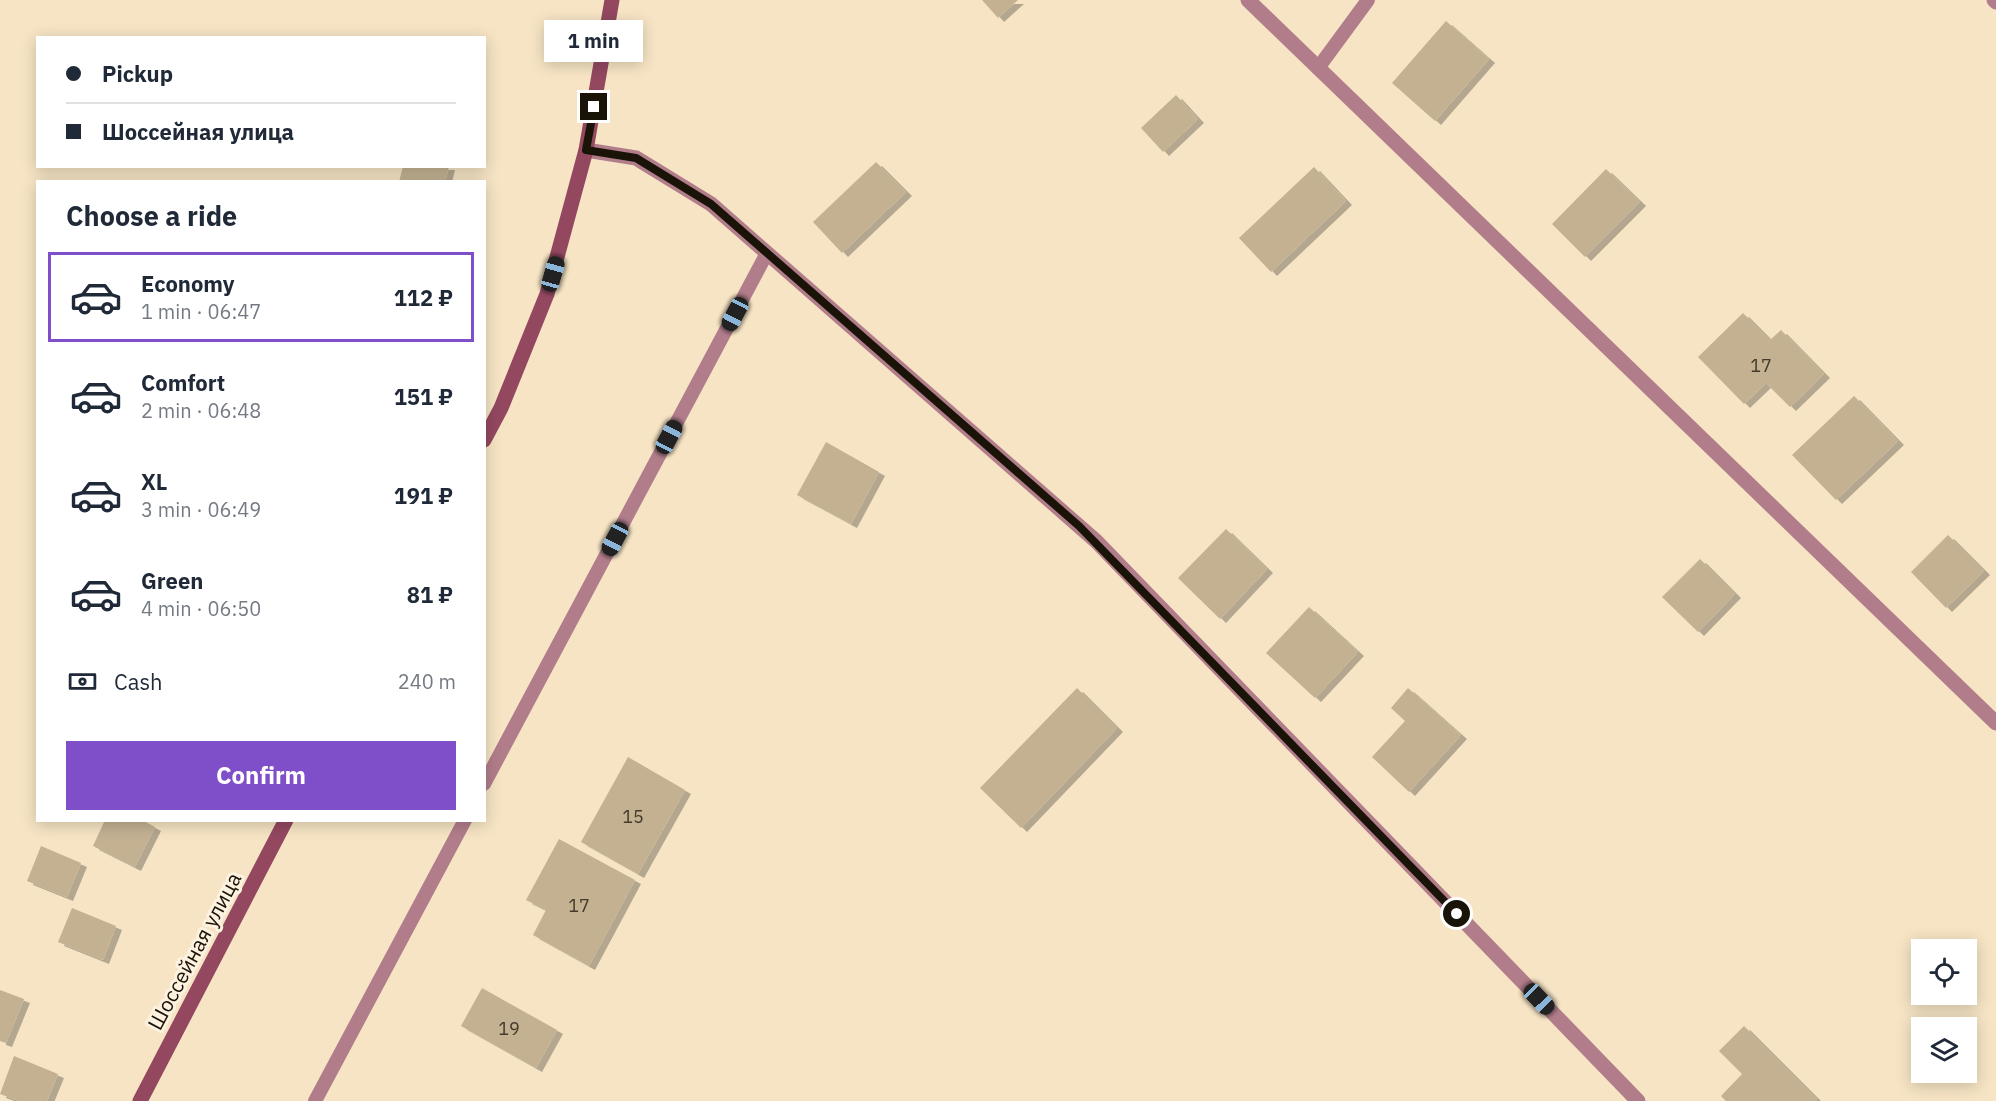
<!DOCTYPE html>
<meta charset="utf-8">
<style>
:root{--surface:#fff;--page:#f2f2f3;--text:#1f2937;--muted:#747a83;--line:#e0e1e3;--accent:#7e4fc8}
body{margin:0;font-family:"IBM Plex Sans",sans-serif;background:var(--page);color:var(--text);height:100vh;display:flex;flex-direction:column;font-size:22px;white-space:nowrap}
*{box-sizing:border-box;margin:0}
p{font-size:20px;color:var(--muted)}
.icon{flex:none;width:33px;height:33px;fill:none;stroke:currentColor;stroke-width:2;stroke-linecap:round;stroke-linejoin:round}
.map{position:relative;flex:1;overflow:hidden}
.drawer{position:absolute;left:36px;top:180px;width:450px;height:642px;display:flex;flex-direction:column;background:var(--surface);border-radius:0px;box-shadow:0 3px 15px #0003}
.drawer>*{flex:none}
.guide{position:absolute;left:36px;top:36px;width:450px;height:132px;border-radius:0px;box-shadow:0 3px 15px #0003;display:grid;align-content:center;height:132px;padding:0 30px;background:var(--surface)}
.tools{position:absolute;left:1911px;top:939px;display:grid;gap:12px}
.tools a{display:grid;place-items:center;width:66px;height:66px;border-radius:0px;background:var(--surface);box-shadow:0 3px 15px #0003;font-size:30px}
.end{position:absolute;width:27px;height:27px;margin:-14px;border:8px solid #1a1408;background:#fff;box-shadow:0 0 0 3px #fff}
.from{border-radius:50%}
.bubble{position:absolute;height:42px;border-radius:0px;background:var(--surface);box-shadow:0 3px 15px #0003;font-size:20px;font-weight:700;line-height:42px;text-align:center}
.car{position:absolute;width:18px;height:36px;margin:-18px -9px;border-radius:8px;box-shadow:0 0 4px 2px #0007;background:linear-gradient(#222 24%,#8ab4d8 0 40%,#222 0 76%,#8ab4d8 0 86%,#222 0)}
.guide b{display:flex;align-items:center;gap:21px;height:57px;font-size:22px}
.guide b+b{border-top:2px solid var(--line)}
.guide i{width:15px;height:15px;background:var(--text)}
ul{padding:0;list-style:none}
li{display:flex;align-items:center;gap:18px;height:90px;margin:0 12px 9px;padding:0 18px;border:3px solid transparent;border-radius:0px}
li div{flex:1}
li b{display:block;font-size:22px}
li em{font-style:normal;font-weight:700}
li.active{border-color:var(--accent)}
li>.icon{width:54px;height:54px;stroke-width:1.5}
h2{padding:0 30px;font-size:27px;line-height:72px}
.pay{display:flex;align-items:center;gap:15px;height:66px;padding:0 30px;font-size:22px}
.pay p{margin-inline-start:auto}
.button{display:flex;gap:12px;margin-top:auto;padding:12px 30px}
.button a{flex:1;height:69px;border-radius:0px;background:var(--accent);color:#fff;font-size:24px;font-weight:700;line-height:69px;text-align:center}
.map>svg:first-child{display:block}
.building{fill:#c3b192;filter:url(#shadow)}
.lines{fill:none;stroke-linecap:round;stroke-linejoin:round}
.service{stroke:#b27d8b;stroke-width:14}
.minor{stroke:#b27d8b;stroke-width:15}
.secondary{stroke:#934860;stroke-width:15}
.route{stroke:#1a1408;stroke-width:8}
.labels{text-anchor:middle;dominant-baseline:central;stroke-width:6;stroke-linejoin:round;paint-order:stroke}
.number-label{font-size:18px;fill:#443b2a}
.street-label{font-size:21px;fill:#1a1408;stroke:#fdf2df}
</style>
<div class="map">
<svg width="1996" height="1101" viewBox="0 0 1996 1101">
<defs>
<filter id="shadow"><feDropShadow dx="6" dy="4" stdDeviation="0" flood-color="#0004"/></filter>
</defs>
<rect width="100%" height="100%" fill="#f6e4c4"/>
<g class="building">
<path d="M982 0H1018L998 18Z"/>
<path d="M1446 21 1489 59 1435 121 1392 83Z"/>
<path d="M1176 95 1198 119 1163 152 1141 128Z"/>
<path d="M876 162 906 192 842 253 813 222Z"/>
<path d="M403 166H449L445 182H399Z"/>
<path d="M1314 167 1346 201 1271 272 1239 238Z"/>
<path d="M1606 169 1640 202 1585 257 1552 224Z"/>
<path d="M1743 313 1770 340 1781 330 1824 374 1790 407 1766 383 1744 404 1698 357Z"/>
<path d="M1854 396 1898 441 1836 500 1792 455Z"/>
<path d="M826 442 879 472 851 524 797 495Z"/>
<path d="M1226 529 1267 569 1220 619 1178 578Z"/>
<path d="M1948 535 1984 571 1946 608 1911 572Z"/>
<path d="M1700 559 1735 594 1698 632 1662 597Z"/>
<path d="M1309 607 1358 652 1315 698 1266 653Z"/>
<path d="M1077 688 1117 728 1021 828 980 788Z"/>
<path d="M1408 688 1461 735 1409 792 1372 757 1405 721 1391 708Z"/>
<path d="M628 757 685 790 638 874 581 842Z"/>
<path d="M105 820H142L155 827 135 867 93 846Z"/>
<path d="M559 839 635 880 589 966 533 935 546 910 526 900Z"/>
<path d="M41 846 81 863 67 897 27 881Z"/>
<path d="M72 908 116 926 103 960 58 942Z"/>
<path d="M482 988 557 1030 536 1068 461 1026Z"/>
<path d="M0 990 24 999 6 1043 0 1041Z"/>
<path d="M1744 1026 1817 1099 1815 1101H1726L1721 1096 1742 1074 1719 1051Z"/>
<path d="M14 1056 58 1074 47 1101H19L0 1094Z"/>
</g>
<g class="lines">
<g class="service">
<path d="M1318 68 1368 0"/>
<path d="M484 784 767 253"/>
<path d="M315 1101 465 820"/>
</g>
<g class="minor">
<path d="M1248 0 1996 723"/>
<path d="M1994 0 1996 2"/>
<path d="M586 150 636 158 711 204 1096 541 1638 1101"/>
</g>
<g class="secondary">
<path d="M484 440 501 408 547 294 586 150 612 0"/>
<path d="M140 1101 286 820"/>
</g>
</g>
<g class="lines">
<path class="route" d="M594 107 586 150 636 158 711 204 1079 526 1457 914"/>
</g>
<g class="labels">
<g class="number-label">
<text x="1761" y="365">17</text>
<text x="633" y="816">15</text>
<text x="579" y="905">17</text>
<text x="509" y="1028">19</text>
</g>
<g class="street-label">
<text transform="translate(194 951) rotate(-62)">Шоссейная улица</text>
</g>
</g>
</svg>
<div class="tools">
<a><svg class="icon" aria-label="locate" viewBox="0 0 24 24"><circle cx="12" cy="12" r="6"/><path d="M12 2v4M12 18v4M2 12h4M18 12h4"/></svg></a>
<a><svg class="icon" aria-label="layers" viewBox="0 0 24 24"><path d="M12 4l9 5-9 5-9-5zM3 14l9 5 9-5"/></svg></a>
</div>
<i class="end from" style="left:1457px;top:914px"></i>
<i class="end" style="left:594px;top:107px"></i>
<div class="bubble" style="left:544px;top:20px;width:99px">1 min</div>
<i class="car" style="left:553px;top:274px;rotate:16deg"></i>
<i class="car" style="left:735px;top:314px;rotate:208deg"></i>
<i class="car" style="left:669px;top:437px;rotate:28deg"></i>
<i class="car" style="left:615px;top:539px;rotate:208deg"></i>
<i class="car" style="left:1539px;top:999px;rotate:136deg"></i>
<div class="guide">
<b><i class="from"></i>Pickup</b>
<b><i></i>Шоссейная улица</b>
</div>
<section class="drawer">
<h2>Choose a ride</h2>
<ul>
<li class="active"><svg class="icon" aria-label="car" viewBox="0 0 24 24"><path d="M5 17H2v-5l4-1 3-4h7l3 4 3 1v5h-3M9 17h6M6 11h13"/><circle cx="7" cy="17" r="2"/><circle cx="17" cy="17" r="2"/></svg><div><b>Economy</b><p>1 min · 06:47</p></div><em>112 ₽</em></li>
<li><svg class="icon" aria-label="car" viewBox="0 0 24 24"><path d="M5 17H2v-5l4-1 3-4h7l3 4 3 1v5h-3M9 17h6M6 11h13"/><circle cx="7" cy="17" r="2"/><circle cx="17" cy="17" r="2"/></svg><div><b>Comfort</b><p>2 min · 06:48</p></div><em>151 ₽</em></li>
<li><svg class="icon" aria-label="car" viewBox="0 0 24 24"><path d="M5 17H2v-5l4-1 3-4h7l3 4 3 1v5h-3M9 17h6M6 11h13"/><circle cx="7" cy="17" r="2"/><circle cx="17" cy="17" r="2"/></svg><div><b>XL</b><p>3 min · 06:49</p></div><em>191 ₽</em></li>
<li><svg class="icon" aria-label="car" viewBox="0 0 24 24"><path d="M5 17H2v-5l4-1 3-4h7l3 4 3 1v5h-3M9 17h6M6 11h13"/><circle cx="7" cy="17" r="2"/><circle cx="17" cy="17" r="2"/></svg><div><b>Green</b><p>4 min · 06:50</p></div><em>81 ₽</em></li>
</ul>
<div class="pay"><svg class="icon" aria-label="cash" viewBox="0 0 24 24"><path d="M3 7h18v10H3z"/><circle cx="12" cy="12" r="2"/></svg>Cash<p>240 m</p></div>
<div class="button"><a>Confirm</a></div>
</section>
</div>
